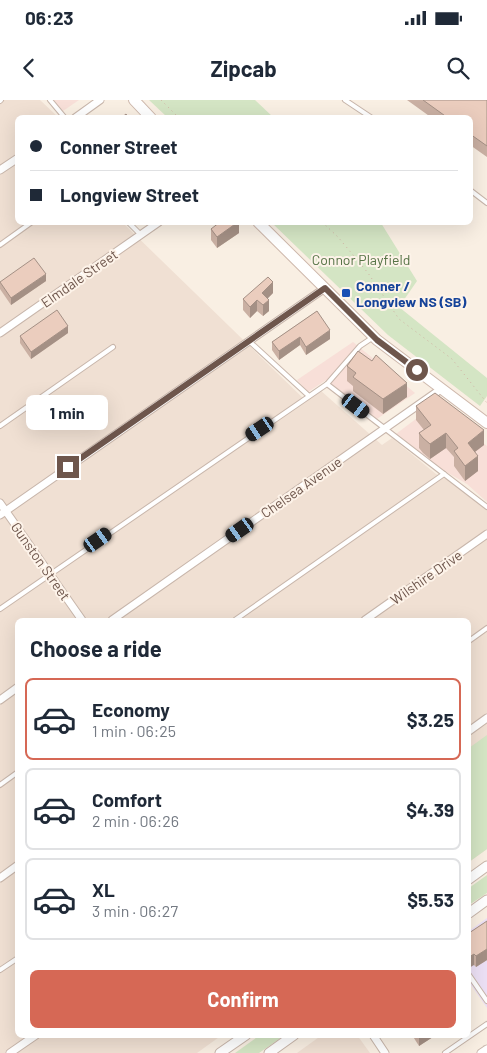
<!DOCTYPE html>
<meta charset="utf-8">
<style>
:root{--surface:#fff;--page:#f6f6f7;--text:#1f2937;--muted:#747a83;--line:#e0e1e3;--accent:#d66855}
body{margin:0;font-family:Barlow,sans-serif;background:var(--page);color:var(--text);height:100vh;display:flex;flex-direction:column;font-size:19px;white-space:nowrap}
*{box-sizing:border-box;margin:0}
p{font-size:16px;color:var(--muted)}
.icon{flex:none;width:28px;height:28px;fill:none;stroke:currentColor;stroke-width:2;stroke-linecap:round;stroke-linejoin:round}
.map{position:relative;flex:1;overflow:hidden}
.side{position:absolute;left:15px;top:518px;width:456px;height:420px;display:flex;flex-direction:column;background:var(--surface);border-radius:8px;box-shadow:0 5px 20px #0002}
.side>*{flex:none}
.banner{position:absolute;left:15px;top:15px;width:458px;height:110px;border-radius:8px;box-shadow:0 5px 20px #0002;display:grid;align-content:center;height:110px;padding:0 15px;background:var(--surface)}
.end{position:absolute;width:22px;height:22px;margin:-11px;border:6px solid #6e564c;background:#fff;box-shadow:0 0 0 2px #fff}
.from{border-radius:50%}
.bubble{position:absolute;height:35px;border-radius:8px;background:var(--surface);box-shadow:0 5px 20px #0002;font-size:16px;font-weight:700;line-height:35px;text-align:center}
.car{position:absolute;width:15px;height:30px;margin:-15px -8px;border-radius:6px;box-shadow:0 0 4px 1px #0007;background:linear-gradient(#222 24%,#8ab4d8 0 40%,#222 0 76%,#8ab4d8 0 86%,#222 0)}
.banner b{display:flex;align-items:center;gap:18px;height:48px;font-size:19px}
.banner b+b{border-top:1px solid var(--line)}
.banner i{width:12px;height:12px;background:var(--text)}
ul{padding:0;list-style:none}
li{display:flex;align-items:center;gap:15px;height:82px;margin:0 10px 8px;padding:0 5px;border:2px solid var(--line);border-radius:8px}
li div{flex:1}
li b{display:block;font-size:19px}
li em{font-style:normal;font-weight:700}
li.selected{border-color:var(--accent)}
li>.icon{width:45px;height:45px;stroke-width:1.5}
h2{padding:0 15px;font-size:22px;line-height:60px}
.action{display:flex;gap:10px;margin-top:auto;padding:10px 15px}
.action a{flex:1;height:58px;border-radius:8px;background:var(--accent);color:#fff;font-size:20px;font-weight:700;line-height:58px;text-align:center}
.status{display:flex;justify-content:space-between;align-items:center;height:35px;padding:0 25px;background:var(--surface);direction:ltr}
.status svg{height:14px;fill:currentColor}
header{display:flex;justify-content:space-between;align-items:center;height:65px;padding:0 15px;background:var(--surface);font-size:22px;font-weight:700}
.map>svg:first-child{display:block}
.residential{fill:#f0e0d3}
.commercial{fill:#f8dfd8}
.education{fill:#ece0f5}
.green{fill:#d4e5c4}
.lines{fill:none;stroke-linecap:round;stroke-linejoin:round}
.service-casing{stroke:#c8b6ab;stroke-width:6}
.minor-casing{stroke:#c8b6ab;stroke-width:9}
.tertiary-casing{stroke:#c8b6ab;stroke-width:11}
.secondary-casing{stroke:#ceb8ac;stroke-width:12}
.path{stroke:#d0b0a2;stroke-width:1;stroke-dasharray:1 4;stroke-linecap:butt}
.service{stroke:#fff;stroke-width:4}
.minor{stroke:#fff;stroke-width:7}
.tertiary{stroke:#fff;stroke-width:9}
.secondary{stroke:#fff;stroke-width:10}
.wall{fill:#cab0a3}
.shaded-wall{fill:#a49085}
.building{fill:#ebcdbe;stroke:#a49085}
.route{stroke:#6e564c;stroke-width:6}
.transit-dot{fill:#1a4fb4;stroke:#fdf3e9;stroke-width:2}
.labels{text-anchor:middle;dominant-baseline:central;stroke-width:4;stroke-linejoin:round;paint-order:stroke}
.park-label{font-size:14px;fill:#567346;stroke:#fdf3e9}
.street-label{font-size:14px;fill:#6e564c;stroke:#fdf3e9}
.transit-label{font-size:14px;font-weight:bold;fill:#164399;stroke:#fdf3e9;text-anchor:start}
</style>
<div class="status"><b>06:23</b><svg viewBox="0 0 49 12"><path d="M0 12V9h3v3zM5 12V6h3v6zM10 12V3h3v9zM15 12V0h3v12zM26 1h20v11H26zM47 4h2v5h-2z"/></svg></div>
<header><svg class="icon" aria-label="back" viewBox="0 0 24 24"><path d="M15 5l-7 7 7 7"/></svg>Zipcab<svg class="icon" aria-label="search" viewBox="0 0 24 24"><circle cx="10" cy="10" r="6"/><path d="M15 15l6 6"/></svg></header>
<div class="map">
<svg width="487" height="953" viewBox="0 0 487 953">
<rect width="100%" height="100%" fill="#f9efe3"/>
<g class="residential">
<path d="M0 0H40L58 17 18 18V122L123 123 305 300 320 290 382 345 392 338 436 374 460 386 487 407V749L469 762V520H18V935H222L197 953H0Z"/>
<path d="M322 935H357L370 953H297Z"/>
</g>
<g class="commercial">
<path d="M53 0H79L63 11Z"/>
<path d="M353 242 415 293 377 319 326 280 308 292 297 280Z"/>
<path d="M433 306 487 346V402L467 384 426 360 396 334Z"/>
</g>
<path class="education" d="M487 818V908L469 882V831Z"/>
<g class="green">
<path d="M149 0H255L273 17H167Z"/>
<path d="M272 123H381L417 181 399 207 487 278V296L480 306 388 235Z"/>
<path d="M487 635V749L469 762V648Z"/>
<path d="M487 775V793L469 805V788Z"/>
<path d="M260 935H285L259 953H235Z"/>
</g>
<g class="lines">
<defs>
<g id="service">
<path d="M50 0 65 18"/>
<path d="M345 0 372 18"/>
<path d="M0 1 1 0"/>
<path d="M470 90 487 103"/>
<path d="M128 122 141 135"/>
<path d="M0 145 32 122"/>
<path d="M249 241 309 296"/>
<path d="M327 284 487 407"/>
<path d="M0 326 113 247"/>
<path d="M0 509 327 284 360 246 372 238"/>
<path d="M235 520 444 374"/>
<path d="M469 541 487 528"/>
<path d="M0 685 18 672"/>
<path d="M0 870 18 858"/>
<path d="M469 875 487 901"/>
<path d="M445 953 487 924"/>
</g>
<g id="minor">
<path d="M75 18 100 0"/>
<path d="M0 70 18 58"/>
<path d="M0 233 159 122"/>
<path d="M0 403 82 520"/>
<path d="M0 415 325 188"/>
<path d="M112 520 441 289"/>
<path d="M365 520 487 434"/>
<path d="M0 600 18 587"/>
<path d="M469 631 487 618"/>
<path d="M0 778 18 765"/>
<path d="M373 935 385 953"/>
<path d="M10 953 36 935"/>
<path d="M481 953 487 949"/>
</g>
<g id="tertiary">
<path d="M469 779 487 766"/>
<path d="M469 813 487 800"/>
<path d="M220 953 246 935"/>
<path d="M269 953 294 935"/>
</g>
<g id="secondary">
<path d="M134 0 151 18"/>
<path d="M258 122 377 240 487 323"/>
</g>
</defs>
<use href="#service" class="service-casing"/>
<use href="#minor" class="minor-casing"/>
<use href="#tertiary" class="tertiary-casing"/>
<use href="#secondary" class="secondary-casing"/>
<g class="path">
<path d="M161 0 179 18"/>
<path d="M322 122 338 137 368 173 399 219 452 259 487 303"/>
</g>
<use href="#service" class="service"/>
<use href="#minor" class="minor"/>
<use href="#tertiary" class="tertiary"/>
<use href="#secondary" class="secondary"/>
</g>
<g class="wall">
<path d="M407 0H487V57L470 45V18H432Z"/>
<path d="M239 122V133L217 148 211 140V129Z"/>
<path d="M46 181 11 205 0 189V182Z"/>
<path d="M273 193 268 198 269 211 263 216 257 211 250 218 243 210V199Z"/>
<path d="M317 211 330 239 306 255 300 245 279 260 272 250V242Z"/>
<path d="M68 233 31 259 20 243V236Z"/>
<path d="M347 266 407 297 383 314 353 291V286L347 281Z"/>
<path d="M416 306 484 345 475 352 478 371 465 381 454 366V357L446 348 430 359 423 353 419 348V333L424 330 416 320Z"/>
<path d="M487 821V860L476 867 474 865 469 833Z"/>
<path d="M412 935H436L419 946Z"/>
</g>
<g class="shaded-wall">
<path d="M238 122H239V133L217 148V137Z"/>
<path d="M46 174V181L11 205V198Z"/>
<path d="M273 182V193L262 204V193Z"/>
<path d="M257 200V211L250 218V207Z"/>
<path d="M269 200V211L263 216V205Z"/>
<path d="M68 226V233L31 259V252Z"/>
<path d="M330 230V239L306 255V247Z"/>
<path d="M300 237V245L279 260V251Z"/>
<path d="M407 283V297L383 314V299Z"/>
<path d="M484 330V345L468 357V343Z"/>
<path d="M446 333V348L430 359V344Z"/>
<path d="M478 356V371L465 381V366Z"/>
<path d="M487 849V860L476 867V856Z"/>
<path d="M474 854V865L469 868V857Z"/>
<path d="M419 935H436L419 946Z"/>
</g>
<g class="building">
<path d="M423 0H487V46L470 34V18H448Z"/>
<path d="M126 14 129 18H121Z"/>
<path d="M220 122H238L217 137 211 129Z"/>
<path d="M34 158 46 174 11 198 0 182Z"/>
<path d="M268 177 273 182 262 193 269 200 263 205 257 200 250 207 243 199Z"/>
<path d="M57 210 68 226 31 252 20 236Z"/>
<path d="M317 211 330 230 306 247 300 237 279 251 272 242Z"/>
<path d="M358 251 372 261 376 255 407 283 383 299 353 277 356 273 347 266Z"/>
<path d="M435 293 484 330 468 343 478 356 465 366 454 351 458 348 446 333 430 344 423 338 419 333 431 325 416 306Z"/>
<path d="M487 821V849L476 856 474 854 469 857V833Z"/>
</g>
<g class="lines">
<path class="route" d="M68 367 325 188 377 240 417 270"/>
</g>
<rect class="transit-dot" x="341" y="188" width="10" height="10" rx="2.5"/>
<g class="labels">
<g class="park-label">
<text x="361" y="159">Connor Playfield</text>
</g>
<g class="street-label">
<text transform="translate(79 178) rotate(-35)">Elmdale Street</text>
<text transform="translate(301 387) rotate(-35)">Chelsea Avenue</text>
<text transform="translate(41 461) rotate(55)">Gunston Street</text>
<text transform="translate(426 477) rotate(-35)">Wilshire Drive</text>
</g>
<g class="transit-label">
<text x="356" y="185">Conner /<tspan x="356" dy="16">Longview NS (SB)</tspan></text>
</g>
</g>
</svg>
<i class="end from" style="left:417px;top:270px"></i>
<i class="end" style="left:68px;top:367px"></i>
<div class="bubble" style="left:26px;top:295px;width:82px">1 min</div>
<i class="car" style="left:356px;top:306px;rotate:127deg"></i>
<i class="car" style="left:260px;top:329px;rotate:236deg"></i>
<i class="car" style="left:240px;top:430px;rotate:235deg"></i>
<i class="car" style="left:98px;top:440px;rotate:55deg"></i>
<div class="banner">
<b><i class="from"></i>Conner Street</b>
<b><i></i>Longview Street</b>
</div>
<section class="side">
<h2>Choose a ride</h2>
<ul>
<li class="selected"><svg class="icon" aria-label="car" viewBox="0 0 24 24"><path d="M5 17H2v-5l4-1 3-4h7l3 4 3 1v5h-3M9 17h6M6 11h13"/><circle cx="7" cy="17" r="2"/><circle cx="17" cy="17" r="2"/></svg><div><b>Economy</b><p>1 min · 06:25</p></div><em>$3.25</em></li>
<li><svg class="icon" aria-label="car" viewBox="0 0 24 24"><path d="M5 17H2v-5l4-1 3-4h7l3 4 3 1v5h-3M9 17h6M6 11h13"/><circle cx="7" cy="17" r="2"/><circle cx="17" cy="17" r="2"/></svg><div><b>Comfort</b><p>2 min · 06:26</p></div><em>$4.39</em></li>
<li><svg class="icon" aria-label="car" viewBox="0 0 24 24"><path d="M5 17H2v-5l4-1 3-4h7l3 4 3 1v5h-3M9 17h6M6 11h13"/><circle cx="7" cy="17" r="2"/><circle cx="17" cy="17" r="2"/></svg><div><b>XL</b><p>3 min · 06:27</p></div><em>$5.53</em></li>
</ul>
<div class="action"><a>Confirm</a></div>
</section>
</div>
